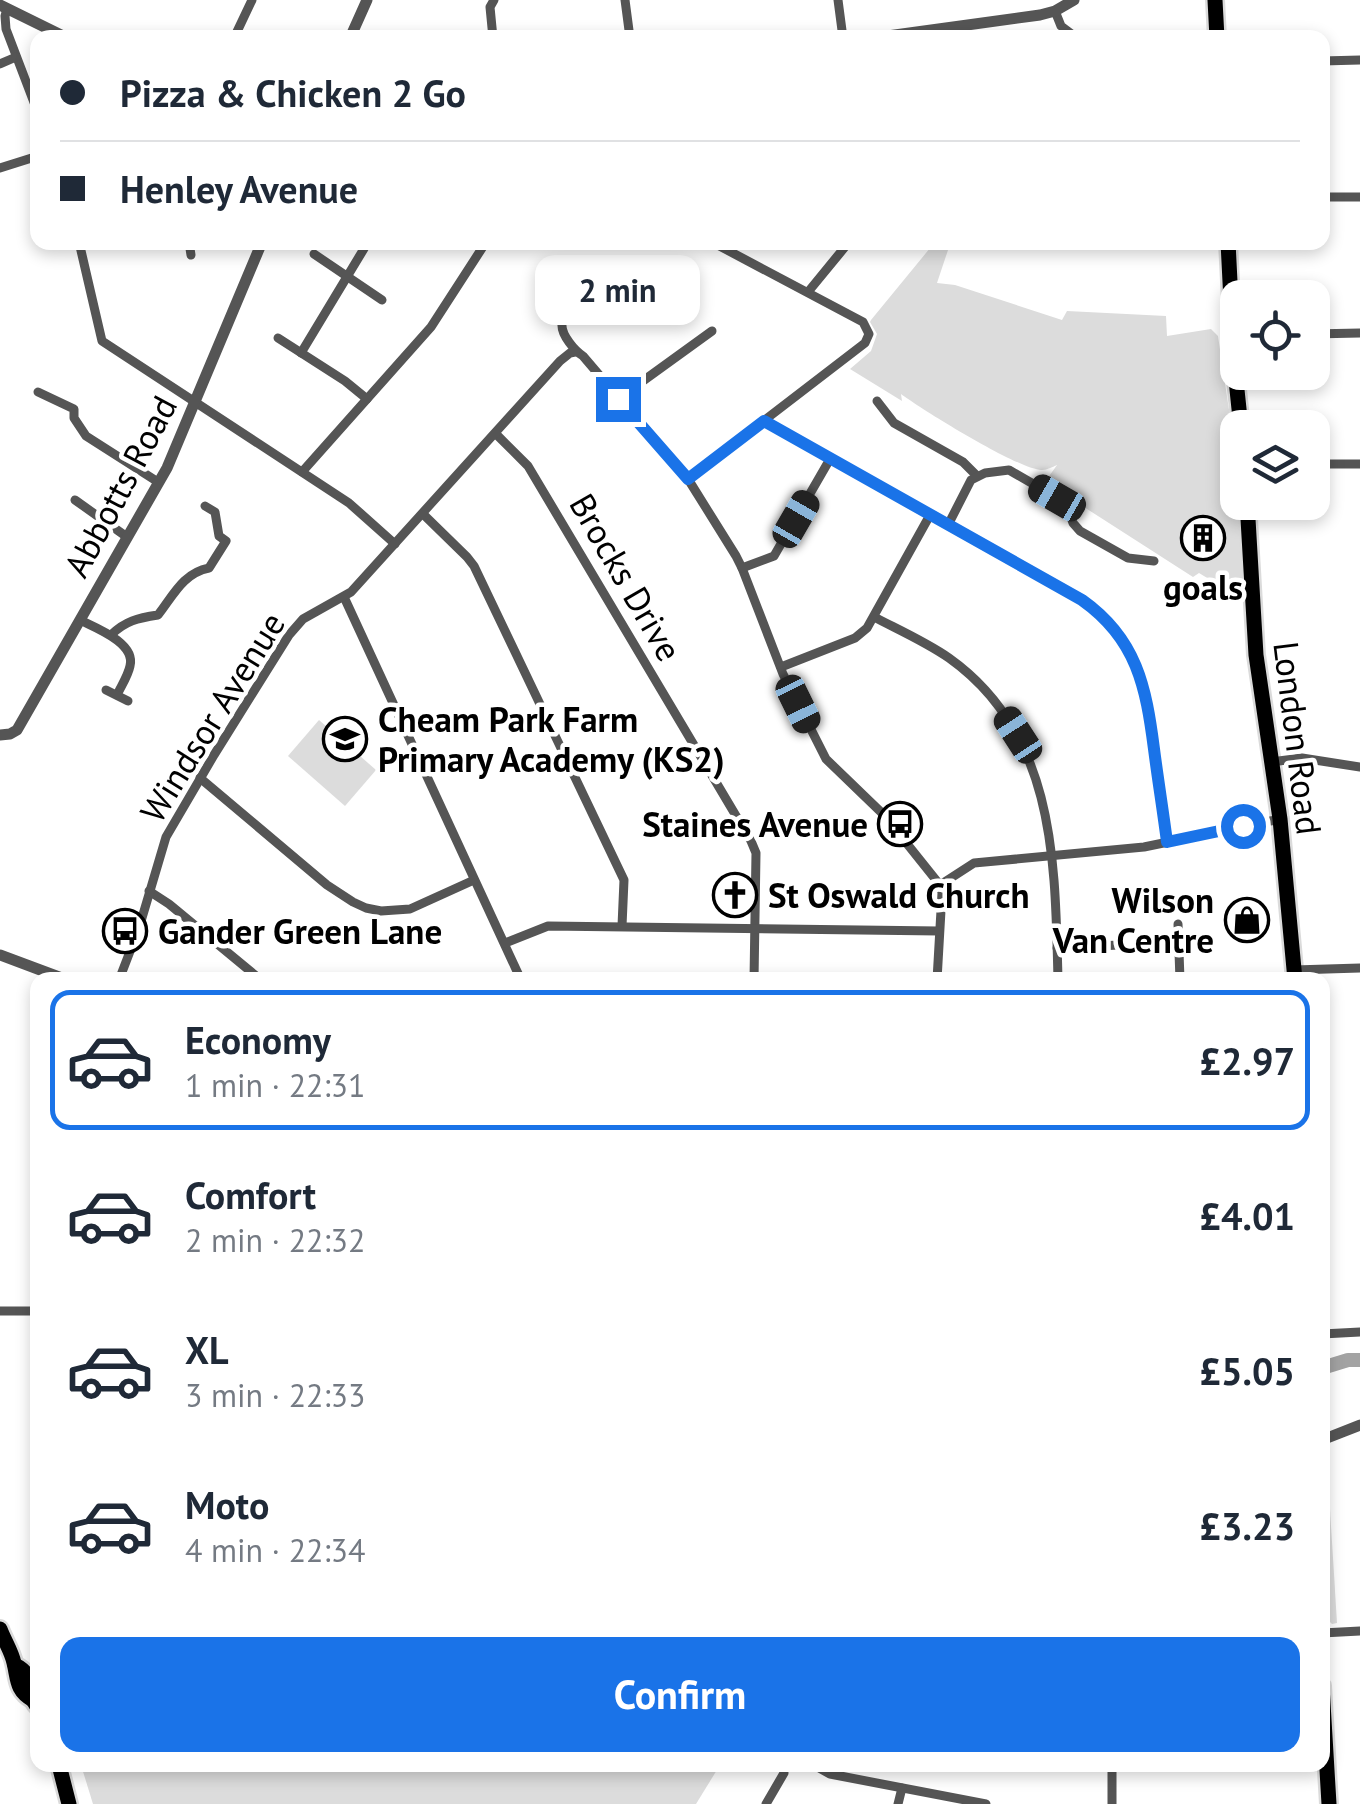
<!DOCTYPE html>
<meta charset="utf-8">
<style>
:root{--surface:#fff;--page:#f2f2f3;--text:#1f2937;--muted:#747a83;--line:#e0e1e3;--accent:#1a73e8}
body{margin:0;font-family:"PT Sans",sans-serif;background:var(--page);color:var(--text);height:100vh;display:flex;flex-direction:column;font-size:38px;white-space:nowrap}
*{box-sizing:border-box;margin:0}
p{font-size:32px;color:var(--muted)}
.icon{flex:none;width:55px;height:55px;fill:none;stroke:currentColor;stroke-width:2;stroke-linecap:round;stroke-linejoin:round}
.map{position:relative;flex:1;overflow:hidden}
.drawer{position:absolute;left:30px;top:972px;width:1300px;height:800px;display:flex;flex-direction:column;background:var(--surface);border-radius:20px;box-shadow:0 5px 15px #0003}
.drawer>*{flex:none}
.guide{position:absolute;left:30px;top:30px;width:1300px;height:220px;border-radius:20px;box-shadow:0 5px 15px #0003;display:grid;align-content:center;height:220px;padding:0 30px;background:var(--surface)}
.tools{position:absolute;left:1220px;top:280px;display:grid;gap:20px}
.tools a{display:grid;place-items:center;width:110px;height:110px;border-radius:20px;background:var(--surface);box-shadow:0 5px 15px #0003;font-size:50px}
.end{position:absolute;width:45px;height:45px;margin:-22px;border:12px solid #1a73e8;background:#fff;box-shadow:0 0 0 5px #fff}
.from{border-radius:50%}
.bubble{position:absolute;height:70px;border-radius:20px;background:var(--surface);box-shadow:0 5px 15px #0003;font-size:32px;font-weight:600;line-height:70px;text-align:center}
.car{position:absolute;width:30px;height:60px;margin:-30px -15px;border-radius:12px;box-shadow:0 0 8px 2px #0007;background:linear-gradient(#222 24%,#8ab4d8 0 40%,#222 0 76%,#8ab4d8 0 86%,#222 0)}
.guide b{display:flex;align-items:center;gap:35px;height:95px;font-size:38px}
.guide b+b{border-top:2px solid var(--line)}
.guide i{width:25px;height:25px;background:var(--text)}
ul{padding:18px 0 0;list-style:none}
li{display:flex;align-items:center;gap:30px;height:140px;margin:0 20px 15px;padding:0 10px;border:5px solid transparent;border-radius:20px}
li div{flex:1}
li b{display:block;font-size:38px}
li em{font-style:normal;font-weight:600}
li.active{border-color:var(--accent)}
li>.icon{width:90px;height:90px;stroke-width:1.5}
.cta{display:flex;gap:20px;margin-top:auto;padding:20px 30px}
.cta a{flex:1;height:115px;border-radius:20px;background:var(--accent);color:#fff;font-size:40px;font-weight:600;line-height:115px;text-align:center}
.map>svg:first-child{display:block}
.green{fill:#dcdcdc}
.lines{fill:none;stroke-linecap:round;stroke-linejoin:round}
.river{stroke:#a3a3a3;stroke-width:14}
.trunk-casing{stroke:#dbdbdb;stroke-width:20}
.minor{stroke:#555;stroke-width:9}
.tertiary{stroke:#555;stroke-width:11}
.trunk{stroke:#000;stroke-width:15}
.route{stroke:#1a73e8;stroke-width:12}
.labels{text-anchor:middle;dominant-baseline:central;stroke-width:9;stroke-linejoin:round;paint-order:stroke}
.street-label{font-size:35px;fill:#000;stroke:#fff}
.poi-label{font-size:35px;font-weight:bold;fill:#000;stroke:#fff;text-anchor:start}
</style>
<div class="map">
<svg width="1360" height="1804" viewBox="0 0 1360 1804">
<rect width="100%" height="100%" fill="#fff"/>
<g class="green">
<path d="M935 242 950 244 937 283 955 285 1062 320 1067 311 1166 316 1167 336 1211 329 1218 336 1235 450 1245 601 1199 573 1193 577 1045 482 1057 465C1052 467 1047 470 1042 470 1021 471 921 409 901 394L902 401 850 369 871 351 877 334 870 322 871 320Z"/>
<path d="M319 720 376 770 345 806 288 756Z"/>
<path d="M1329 1493 1337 1623 1332 1624 1326 1618 1322 1544 1324 1495Z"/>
<path d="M81 1765H720L696 1804H93Z"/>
</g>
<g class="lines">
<path class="river" d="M1322 1368 1348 1360H1360"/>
<defs>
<g id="trunk">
<path d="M1215 0 1217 38"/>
<path d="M1228 242 1234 361 1241 428"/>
<path d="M1247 502 1256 655 1280 819 1295 980"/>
<path d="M0 1629C4 1640 12 1652 14 1663 18 1679 16 1691 33 1700"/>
<path d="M15 1665C28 1671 31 1681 36 1694L33 1700 36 1705"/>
<path d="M1322 1686 1329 1804"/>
<path d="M59 1765 69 1804"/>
</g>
</defs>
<use href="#trunk" class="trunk-casing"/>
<g class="minor">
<path d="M625 0 630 38"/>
<path d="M838 0 843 38"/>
<path d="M7 9 5 16 6 29 38 113"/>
<path d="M1055 11 1061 26 1077 38"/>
<path d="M234 38 252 0"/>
<path d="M493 38 490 7 494 0"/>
<path d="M1322 61 1360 60"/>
<path d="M0 64 16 57"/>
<path d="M0 168 38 156"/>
<path d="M1322 197H1360"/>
<path d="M79 242 102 341 349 503 395 544"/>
<path d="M189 242 191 255"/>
<path d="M314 254 382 300"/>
<path d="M592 267C586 279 563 314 562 324 561 335 575 351 583 356L688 479 736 556 742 568 783 674 826 759 884 815 940 885 942 893 937 980"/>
<path d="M808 292 849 242"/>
<path d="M1312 334 1360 333"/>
<path d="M278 338 345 381 367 399"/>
<path d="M301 353 368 242"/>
<path d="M38 392 74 409V418L86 436 158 482"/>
<path d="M618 399 712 331"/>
<path d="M877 401 894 423 963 462 977 476"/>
<path d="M764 421 1082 600C1140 640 1147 692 1155 757 1159 785 1163 814 1167 842"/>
<path d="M496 434 528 466 751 841 756 853 754 980"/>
<path d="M1312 464H1360"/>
<path d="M302 472 431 327 486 242"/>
<path d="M688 479 865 343 869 334 863 322 712 242"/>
<path d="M75 500 127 537"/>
<path d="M423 514 467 557 474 566 624 880 622 926"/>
<path d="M948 525 971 480 985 473 1009 470 1061 500 1068 509 1073 523 1080 531 1128 558 1154 561"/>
<path d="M742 568 774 556 830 459"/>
<path d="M344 597 521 980"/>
<path d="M874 617C899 630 926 642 949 658 1056 734 1055 862 1058 980"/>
<path d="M80 620C96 628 136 643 130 666 128 676 121 686 117 695"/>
<path d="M111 635C125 621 138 618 158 615 173 596 183 573 209 568L226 541 219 536 215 512 205 506"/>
<path d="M781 667 855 638 867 628 930 515"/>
<path d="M106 690 128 701"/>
<path d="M1271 762 1302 758 1360 767"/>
<path d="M200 778 327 885 353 902 366 908 381 911 410 909 474 880"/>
<path d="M940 885 974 863 1144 847 1280 819"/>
<path d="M149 891 169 904 261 980"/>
<path d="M1178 924 1180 980"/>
<path d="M505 943 548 926 939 931"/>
<path d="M1057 948 1119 945"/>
<path d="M1294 970 1360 968"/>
<path d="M119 980 139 928 166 837 214 755 289 635 303 619 351 592 560 361 570 353 575 352"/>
<path d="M0 1311H38"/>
<path d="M1322 1334 1360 1332"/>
<path d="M1322 1633 1360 1631"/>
<path d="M814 1765 830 1774 986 1804"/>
<path d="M766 1804 784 1773"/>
<path d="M898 1804 902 1788"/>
<path d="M1112 1804V1765"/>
</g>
<g class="tertiary">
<path d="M0 5 67 38"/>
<path d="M350 38 367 0"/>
<path d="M873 38 1040 15 1055 11 1074 0"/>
<path d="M0 735 10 734 17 730 167 468 262 242"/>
<path d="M0 955 67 980"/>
<path d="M1322 1440 1360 1425"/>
</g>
<use href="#trunk" class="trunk"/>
</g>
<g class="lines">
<path class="route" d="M618 399 688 479 764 421 1082 600C1137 639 1146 687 1154 749 1158 780 1163 811 1167 842L1243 826"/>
</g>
<defs>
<symbol id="building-ring" viewBox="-11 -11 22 22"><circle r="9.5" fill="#fff" stroke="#000" stroke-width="1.5"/><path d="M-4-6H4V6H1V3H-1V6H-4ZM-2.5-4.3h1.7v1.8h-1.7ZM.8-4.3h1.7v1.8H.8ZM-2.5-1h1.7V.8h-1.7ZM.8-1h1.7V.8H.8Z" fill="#000"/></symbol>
<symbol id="school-ring" viewBox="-11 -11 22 22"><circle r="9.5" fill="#fff" stroke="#000" stroke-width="1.5"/><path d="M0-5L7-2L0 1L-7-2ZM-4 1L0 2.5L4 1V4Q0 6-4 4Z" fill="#000"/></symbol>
<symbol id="bus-ring" viewBox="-11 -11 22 22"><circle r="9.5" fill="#fff" stroke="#000" stroke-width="1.5"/><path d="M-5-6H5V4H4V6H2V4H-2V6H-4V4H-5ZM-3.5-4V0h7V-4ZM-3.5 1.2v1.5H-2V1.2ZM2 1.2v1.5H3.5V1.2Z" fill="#000"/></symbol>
<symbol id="church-ring" viewBox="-11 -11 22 22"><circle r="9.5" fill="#fff" stroke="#000" stroke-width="1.5"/><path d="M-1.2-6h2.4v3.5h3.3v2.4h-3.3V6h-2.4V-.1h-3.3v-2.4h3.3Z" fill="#000"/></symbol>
<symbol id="shop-ring" viewBox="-11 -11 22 22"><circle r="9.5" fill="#fff" stroke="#000" stroke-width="1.5"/><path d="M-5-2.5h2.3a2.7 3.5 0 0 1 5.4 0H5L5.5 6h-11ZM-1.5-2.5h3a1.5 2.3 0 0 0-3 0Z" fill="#000"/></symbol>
</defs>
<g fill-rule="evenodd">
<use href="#building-ring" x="1178" y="513" width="50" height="50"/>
<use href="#school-ring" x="320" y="714" width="50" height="50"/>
<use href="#bus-ring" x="875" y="799" width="50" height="50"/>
<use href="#church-ring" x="710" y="870" width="50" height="50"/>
<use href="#shop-ring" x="1222" y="895" width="50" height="50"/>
<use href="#bus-ring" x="100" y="906" width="50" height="50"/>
</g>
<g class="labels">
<g class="street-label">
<text transform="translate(120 486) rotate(-62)">Abbotts Road</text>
<text transform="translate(626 577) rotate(60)">Brocks Drive</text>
<text transform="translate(212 717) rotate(-58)">Windsor Avenue</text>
<text transform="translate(1298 738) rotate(83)">London Road</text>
</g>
<g class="poi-label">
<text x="1203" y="587" text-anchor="middle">goals</text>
<text x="378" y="719">Cheam Park Farm<tspan x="378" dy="40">Primary Academy (KS2)</tspan></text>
<text x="868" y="824" text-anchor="end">Staines Avenue</text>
<text x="768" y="895">St Oswald Church</text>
<text x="1214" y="900" text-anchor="end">Wilson<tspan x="1214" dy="40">Van Centre</tspan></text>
<text x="158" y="931">Gander Green Lane</text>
</g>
</g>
</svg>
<div class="tools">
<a><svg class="icon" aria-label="locate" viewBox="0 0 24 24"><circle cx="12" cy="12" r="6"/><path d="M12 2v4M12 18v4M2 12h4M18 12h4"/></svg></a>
<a><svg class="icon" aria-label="layers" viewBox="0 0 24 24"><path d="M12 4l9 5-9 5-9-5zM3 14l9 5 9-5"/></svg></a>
</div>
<i class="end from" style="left:1243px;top:826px"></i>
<i class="end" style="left:618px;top:399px"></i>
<div class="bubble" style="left:535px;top:255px;width:165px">2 min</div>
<i class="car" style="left:1057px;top:498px;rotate:300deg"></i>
<i class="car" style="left:796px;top:519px;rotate:30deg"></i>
<i class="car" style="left:798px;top:704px;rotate:154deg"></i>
<i class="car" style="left:1018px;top:735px;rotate:327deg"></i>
<div class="guide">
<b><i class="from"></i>Pizza &amp; Chicken 2 Go</b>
<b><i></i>Henley Avenue</b>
</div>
<section class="drawer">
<ul>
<li class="active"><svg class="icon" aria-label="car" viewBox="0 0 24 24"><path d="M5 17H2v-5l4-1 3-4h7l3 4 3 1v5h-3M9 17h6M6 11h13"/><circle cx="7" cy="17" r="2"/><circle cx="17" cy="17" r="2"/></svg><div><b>Economy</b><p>1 min · 22:31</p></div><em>£2.97</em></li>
<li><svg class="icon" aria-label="car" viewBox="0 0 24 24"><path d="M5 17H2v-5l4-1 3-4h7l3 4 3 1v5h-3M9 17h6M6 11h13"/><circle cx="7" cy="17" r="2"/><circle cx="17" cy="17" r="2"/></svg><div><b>Comfort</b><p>2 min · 22:32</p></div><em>£4.01</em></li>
<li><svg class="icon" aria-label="car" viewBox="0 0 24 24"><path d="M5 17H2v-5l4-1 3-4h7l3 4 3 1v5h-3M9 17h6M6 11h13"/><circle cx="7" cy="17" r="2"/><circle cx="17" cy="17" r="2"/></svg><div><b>XL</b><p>3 min · 22:33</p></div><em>£5.05</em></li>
<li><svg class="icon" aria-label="car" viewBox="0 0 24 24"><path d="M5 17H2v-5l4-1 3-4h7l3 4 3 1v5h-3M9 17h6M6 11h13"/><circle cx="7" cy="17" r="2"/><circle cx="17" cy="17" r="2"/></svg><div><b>Moto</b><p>4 min · 22:34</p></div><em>£3.23</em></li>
</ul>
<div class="cta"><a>Confirm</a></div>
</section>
</div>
